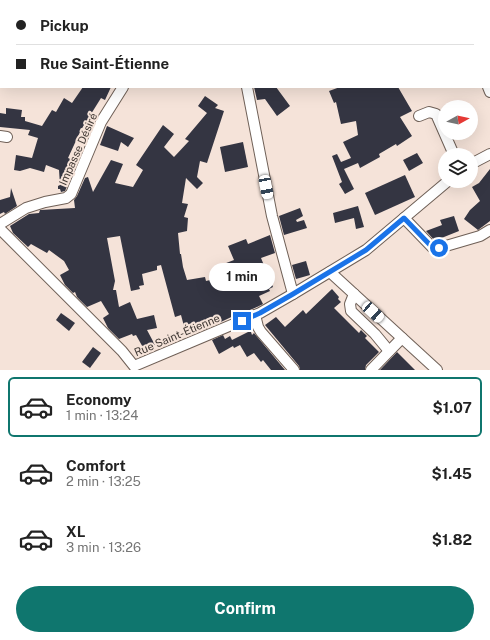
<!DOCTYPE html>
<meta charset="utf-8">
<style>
:root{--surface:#fff;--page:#f6f6f6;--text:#222;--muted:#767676;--line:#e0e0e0;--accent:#0f766e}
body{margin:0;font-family:"Public Sans",sans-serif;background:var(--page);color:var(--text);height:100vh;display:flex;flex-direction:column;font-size:15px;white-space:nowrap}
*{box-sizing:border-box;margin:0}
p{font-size:13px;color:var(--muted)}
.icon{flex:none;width:22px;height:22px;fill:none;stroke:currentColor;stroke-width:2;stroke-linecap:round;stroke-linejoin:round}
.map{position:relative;height:370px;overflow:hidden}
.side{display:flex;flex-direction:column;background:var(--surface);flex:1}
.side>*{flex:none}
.banner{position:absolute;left:0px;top:0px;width:490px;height:88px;box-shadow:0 4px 16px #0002;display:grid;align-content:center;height:88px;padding:0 16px;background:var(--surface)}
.needle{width:26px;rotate:82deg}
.buttons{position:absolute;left:438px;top:100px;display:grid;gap:8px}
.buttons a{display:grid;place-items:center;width:40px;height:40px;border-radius:50%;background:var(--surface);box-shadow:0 4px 16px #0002;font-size:20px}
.end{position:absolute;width:18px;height:18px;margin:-9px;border:5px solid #1a73e8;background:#fff;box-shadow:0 0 0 2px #fff}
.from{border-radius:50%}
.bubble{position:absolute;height:28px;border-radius:14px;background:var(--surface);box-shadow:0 4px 16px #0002;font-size:13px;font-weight:700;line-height:28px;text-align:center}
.car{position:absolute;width:12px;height:24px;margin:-12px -6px;border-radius:5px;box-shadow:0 0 3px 1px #0007;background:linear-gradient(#fff 24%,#345 0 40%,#fff 0 76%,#345 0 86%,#fff 0)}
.banner b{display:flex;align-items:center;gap:14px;height:38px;font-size:15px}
.banner b+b{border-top:1px solid var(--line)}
.banner i{width:10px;height:10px;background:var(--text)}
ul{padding:7px 0 0;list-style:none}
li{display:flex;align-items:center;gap:12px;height:60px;margin:0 8px 6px;padding:0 8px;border:2px solid transparent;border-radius:6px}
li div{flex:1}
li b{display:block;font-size:15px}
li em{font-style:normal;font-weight:700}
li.active{border-color:var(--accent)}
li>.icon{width:36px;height:36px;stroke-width:1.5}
.cta{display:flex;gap:8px;margin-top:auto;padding:8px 16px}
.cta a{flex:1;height:46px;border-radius:24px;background:var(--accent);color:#fff;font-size:16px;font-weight:700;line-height:46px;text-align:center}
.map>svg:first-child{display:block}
.building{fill:#343542}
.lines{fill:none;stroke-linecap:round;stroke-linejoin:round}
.minor-casing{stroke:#6f6057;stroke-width:12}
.minor{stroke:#fff;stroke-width:10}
.route{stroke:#1a73e8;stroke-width:5}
.labels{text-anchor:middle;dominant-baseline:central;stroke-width:4;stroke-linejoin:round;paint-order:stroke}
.street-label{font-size:11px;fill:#403935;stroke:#f5e3d9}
</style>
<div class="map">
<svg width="490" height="370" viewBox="0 0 490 370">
<rect width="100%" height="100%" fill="#f5e3d9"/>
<g class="building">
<path d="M83 87H111L105 100 101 98 91 114 94 116 89 125 85 123 80 132 68 158 76 161 68 183 69 182 65 191 61 192 60 189H58V186L60 185 59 170 46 165 44 172 30 168 20 171 14 170 16 155 32 158 38 138 28 135 30 130 0 127V113L6 114V108L22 110 21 117H25V121L42 126 52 110 56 112 64 98 72 103Z"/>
<path d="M254 87H276L290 106 277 116 265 99 257 100Z"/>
<path d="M340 87H398L412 111 400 117 412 136 397 146 396 144 379 154 380 157 360 168 358 163 344 169 354 189 345 194 339 184 342 182 332 156 337 154 341 162 351 158 343 142 358 135 356 121 341 124 336 102 334 103 329 91Z"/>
<path d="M205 96 218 105 215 108 224 111 207 163 200 161 197 177 203 183 197 189 186 178 182 203 188 204 184 217 188 218 187 231 178 233 180 254H181L183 267 187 280 205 277 206 281 223 277 220 272 224 271 221 265 234 260 228 246 246 239 248 244 270 235 275 253 261 258 273 287 269 289 270 291 259 296 263 304 257 307 245 312 244 311 204 330 202 326 185 330 181 315 175 317 161 265 157 266V270L142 274 144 285 139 286 140 289 131 291 120 236 107 238 115 281 113 290H116L119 307 130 302 137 319 154 315 157 328 147 330 155 345 145 351 136 335 133 336 132 334 119 339 108 328 103 318 109 314 101 301 87 307 77 297 75 292 73 293 65 285 60 275 69 270 64 261 49 250 47 253 31 244 28 247 13 233 10 226 29 214 39 213 40 210 75 208 74 200 77 196 85 178 88 177 93 192 111 160 123 164 115 183 133 187 143 170 136 165 163 125 174 134 164 147 174 157 189 141 185 139 207 113 198 106Z"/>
<path d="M107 126 134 138 128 147 121 142 118 151 100 145Z"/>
<path d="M243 142 248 167 225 172 220 147Z"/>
<path d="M417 153 423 163 409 171 403 160Z"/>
<path d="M490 169V221L478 230 464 219 470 210 480 201 472 187 479 183Z"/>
<path d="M405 175 415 197 375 215 365 193Z"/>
<path d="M11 188 17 206 5 214 4 212 0 214V200L10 197Z"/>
<path d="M358 206 364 227 356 229 354 218 335 223 333 213Z"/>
<path d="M300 208 303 216 296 220 297 222 304 220 307 228 284 235 279 216Z"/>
<path d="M454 216 459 231 439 239 438 241H435L426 231 442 225 440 220Z"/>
<path d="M306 261 310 275 296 279 292 265Z"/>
<path d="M332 289 339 297 338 299 341 302 334 308 359 333 361 330 367 336 365 338 379 352 366 365 365 370H300L299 366 265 325 276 317 285 327 286 326 303 310 306 314Z"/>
<path d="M61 313 75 323 69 331 56 320Z"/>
<path d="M248 332H251L252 335 254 333 285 370H271L263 360 261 362 254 353 247 357 240 345 234 348 233 346 219 354 212 340 223 335 225 339 230 336 232 340Z"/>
<path d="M93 347 101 353 90 368 82 362Z"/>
<path d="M397 352 415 370H380Z"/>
</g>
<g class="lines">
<defs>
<g id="minor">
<path d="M400 0H403"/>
<path d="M448 0 449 1"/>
<path d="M247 87 272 216 293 294"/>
<path d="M488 87 490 92"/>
<path d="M419 116 429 112 436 114 454 155"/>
<path d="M0 136 7 137"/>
<path d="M471 164 490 154"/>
<path d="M404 218 432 247 439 248 480 236 490 230"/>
<path d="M0 224 26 208 45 202 66 198 71 194 101 122 123 87"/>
<path d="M0 229 122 351 134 366 260 313 293 294 366 250 448 181"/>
<path d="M330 272 437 370"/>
<path d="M354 294 350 304 351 311 375 334 389 351"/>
<path d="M255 315 258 327 261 332 294 370"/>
<path d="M371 370 402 338"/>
</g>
</defs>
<use href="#minor" class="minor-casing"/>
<use href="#minor" class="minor"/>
</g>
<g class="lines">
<path class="route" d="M242 321 260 313 293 294 366 250 404 218 432 247 439 248"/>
</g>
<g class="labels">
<g class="street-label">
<text transform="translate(78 149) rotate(-66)">Impasse Désiré</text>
<text transform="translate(177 335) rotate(-23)">Rue Saint-Étienne</text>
</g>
</g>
</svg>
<div class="buttons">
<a><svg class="needle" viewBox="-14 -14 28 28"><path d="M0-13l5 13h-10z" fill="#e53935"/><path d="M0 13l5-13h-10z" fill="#767676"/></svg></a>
<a><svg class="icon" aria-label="layers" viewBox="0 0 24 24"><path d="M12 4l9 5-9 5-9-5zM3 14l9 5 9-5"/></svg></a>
</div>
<i class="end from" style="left:439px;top:248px"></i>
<i class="end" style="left:242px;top:321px"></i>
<div class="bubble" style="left:209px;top:263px;width:66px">1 min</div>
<i class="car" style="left:266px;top:187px;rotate:169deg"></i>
<i class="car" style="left:373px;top:312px;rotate:132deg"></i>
<div class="banner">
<b><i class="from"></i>Pickup</b>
<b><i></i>Rue Saint-Étienne</b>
</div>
</div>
<section class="side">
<ul>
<li class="active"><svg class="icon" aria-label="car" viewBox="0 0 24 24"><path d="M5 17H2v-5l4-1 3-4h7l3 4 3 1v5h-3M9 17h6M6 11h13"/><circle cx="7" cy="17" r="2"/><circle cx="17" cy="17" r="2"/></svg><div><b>Economy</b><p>1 min · 13:24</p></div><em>$1.07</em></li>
<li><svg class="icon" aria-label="car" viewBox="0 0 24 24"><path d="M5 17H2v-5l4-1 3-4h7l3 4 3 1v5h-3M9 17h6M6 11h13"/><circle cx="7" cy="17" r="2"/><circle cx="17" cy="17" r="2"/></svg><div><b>Comfort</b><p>2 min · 13:25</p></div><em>$1.45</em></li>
<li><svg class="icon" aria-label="car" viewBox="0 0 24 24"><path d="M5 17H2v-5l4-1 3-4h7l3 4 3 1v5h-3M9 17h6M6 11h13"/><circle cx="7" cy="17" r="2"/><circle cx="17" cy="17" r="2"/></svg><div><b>XL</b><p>3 min · 13:26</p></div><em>$1.82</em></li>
</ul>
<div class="cta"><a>Confirm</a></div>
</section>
